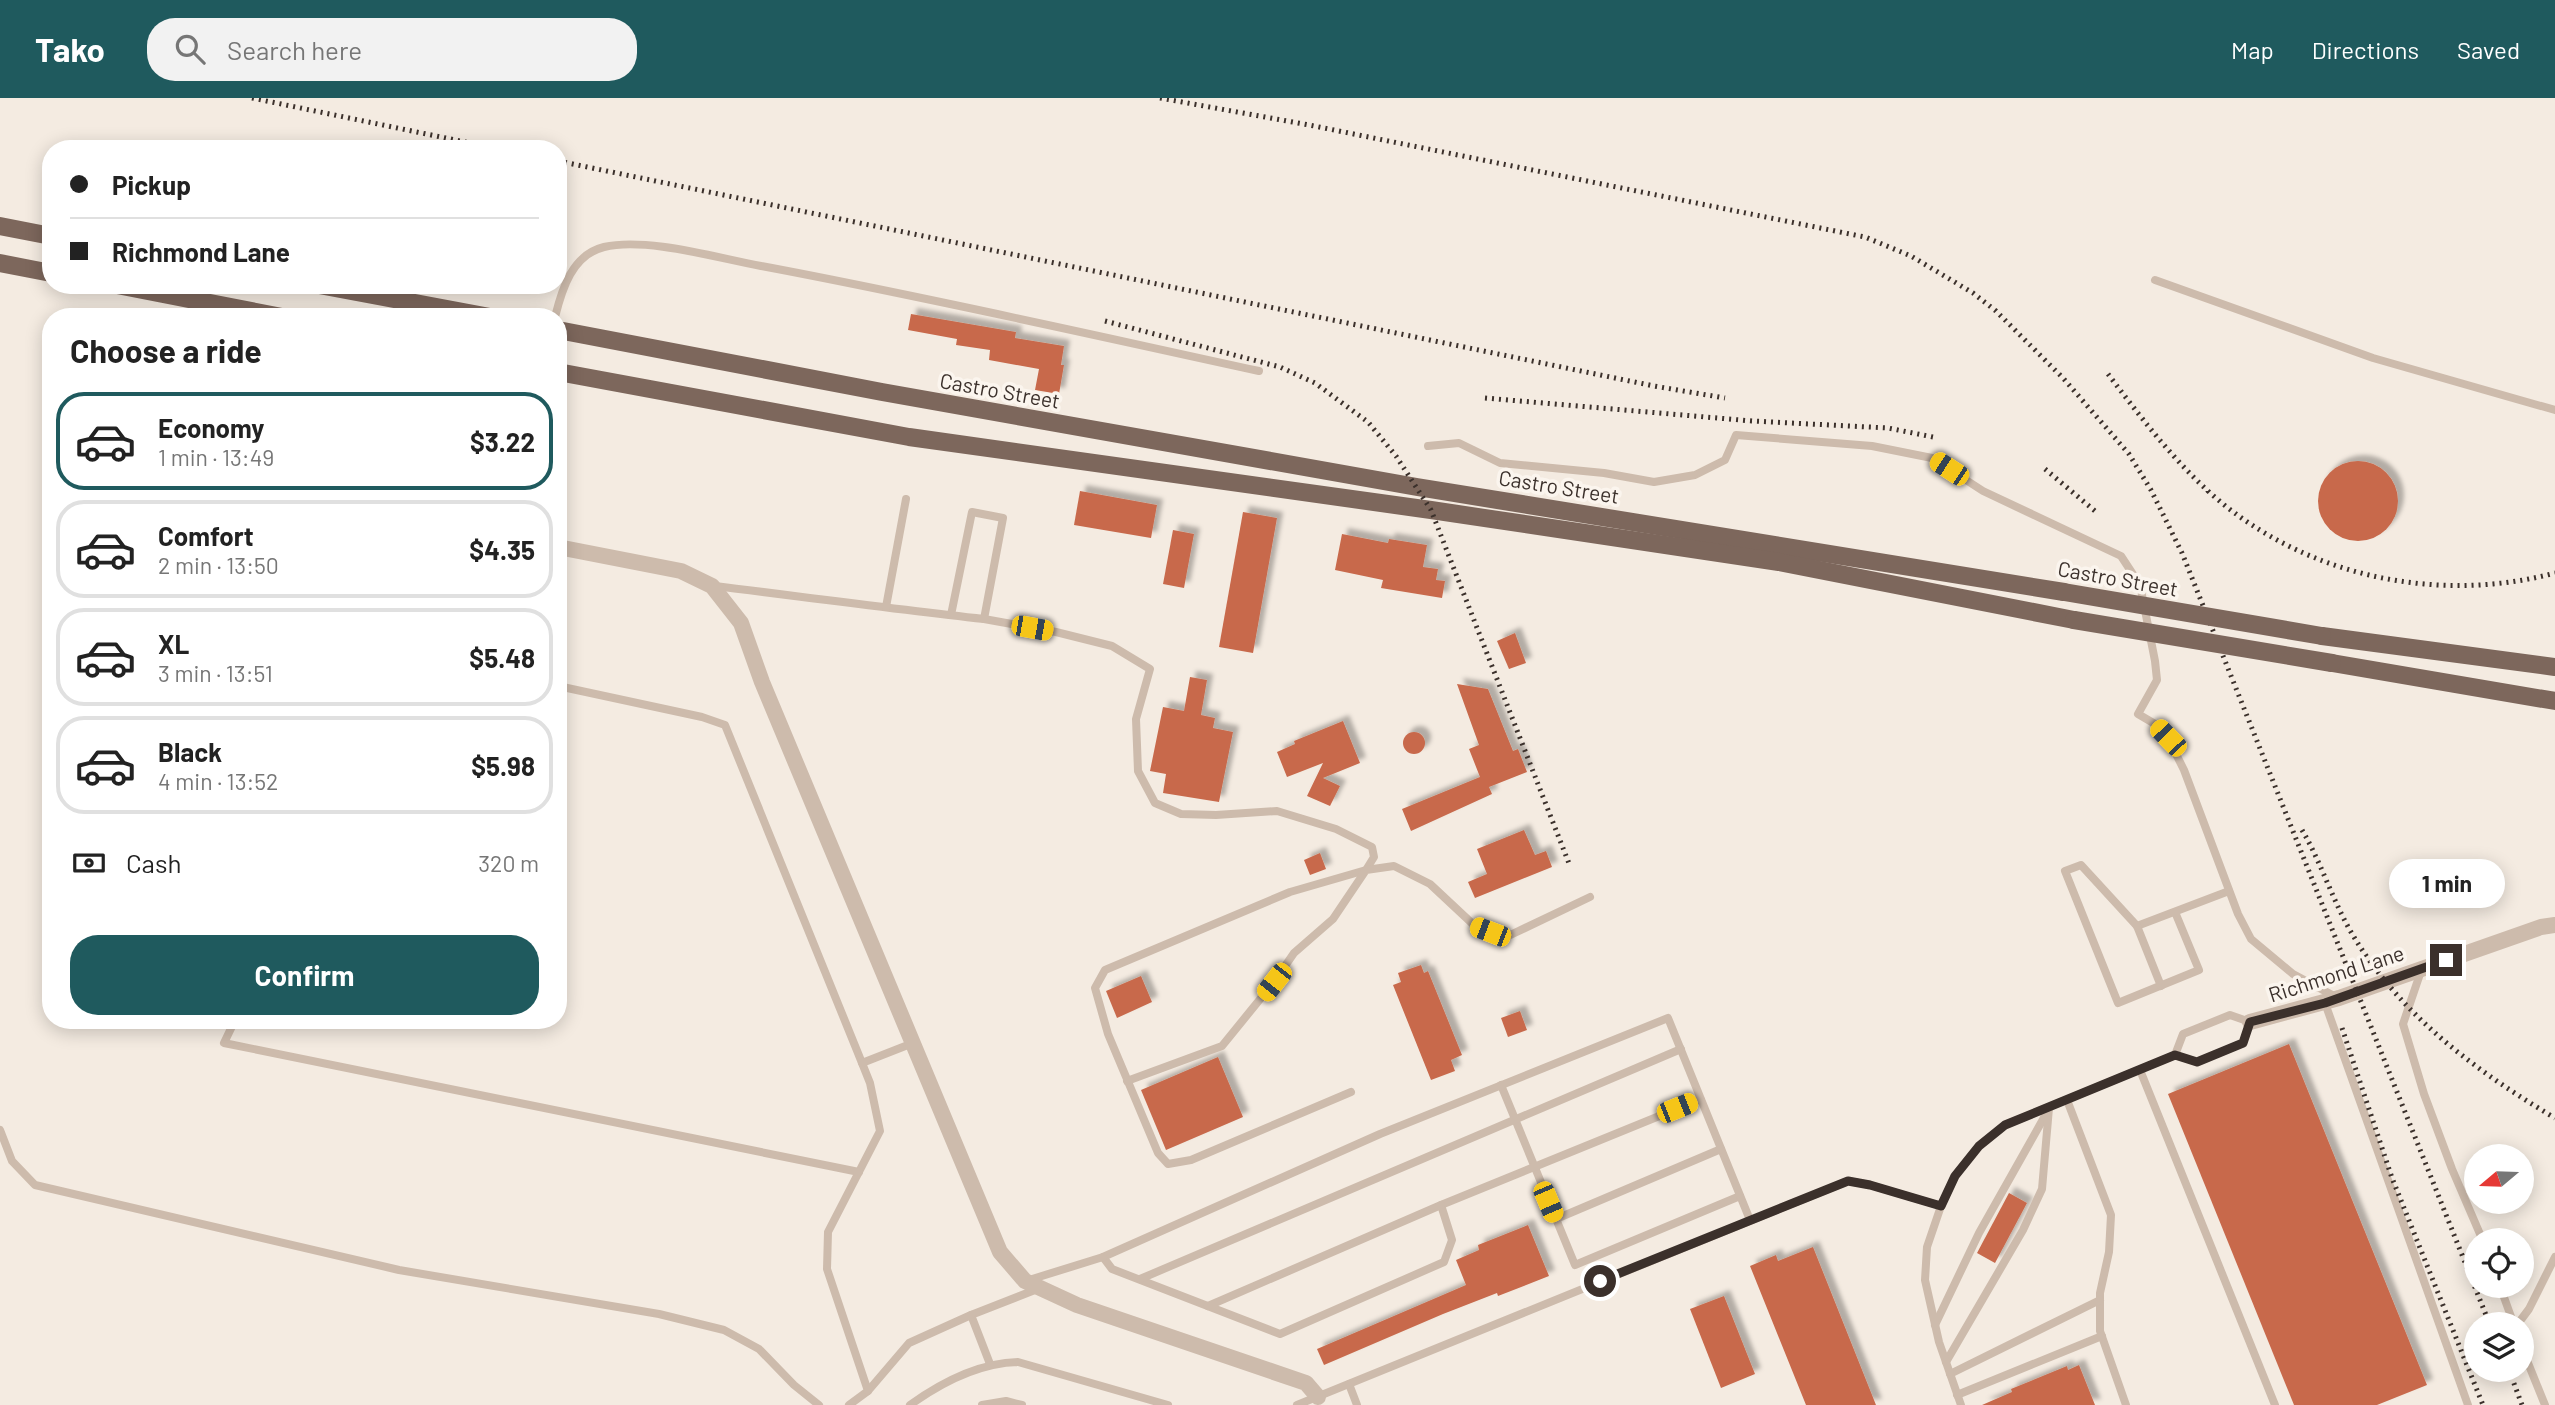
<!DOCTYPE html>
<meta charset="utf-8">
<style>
:root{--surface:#fff;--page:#f2f2f2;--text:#222;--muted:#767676;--line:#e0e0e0;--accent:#1f5a5e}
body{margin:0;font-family:Barlow,sans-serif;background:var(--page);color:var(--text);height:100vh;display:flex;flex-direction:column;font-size:26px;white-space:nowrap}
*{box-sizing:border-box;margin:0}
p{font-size:23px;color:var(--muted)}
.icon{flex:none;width:38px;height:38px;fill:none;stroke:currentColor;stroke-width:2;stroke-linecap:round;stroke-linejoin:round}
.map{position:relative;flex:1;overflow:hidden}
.sheet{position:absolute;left:42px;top:210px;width:525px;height:721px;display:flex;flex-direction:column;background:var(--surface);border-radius:28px;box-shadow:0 4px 18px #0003}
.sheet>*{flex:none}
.top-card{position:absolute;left:42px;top:42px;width:525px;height:154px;border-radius:28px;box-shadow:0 4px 18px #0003;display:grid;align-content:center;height:154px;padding:0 28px;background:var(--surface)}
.needle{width:46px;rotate:251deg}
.tools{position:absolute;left:2464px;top:1046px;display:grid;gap:14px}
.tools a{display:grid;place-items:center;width:70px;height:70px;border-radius:50%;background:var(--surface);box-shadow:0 4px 18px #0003;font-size:35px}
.end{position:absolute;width:32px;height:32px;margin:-16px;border:9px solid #3b302b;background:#fff;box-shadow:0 0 0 4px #fff}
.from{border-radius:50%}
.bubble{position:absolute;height:49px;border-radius:24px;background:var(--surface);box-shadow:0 4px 18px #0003;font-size:23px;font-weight:700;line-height:49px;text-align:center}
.car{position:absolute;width:21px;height:42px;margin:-21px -10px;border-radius:9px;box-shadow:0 0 5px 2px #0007;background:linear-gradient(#f5c518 24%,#345 0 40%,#f5c518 0 76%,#345 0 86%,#f5c518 0)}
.top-card b{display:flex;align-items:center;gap:24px;height:66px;font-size:26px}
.top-card b+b{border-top:2px solid var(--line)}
.top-card i{width:18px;height:18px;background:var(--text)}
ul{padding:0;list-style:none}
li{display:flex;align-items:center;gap:21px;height:98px;margin:0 14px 10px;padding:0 14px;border:4px solid var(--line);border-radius:28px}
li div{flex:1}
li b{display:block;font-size:26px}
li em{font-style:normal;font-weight:700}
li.active{border-color:var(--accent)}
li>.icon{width:63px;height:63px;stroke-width:1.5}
h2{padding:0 28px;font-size:32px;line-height:84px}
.pay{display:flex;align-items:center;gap:18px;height:77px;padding:0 28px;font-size:26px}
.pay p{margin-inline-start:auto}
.primary-button{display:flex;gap:14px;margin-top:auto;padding:14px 28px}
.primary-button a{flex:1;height:80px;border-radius:28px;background:var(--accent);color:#fff;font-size:28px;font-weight:700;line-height:80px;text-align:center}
header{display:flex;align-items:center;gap:42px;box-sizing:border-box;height:98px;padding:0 35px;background:var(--accent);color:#fff}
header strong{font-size:33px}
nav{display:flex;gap:38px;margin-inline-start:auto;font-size:24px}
.search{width:490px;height:63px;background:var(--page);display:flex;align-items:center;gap:18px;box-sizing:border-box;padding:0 24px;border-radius:28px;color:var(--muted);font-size:26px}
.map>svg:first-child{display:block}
.building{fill:#c8694b;filter:url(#shadow)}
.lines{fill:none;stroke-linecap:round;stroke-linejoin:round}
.service{stroke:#cdbbac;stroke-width:8}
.minor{stroke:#cdbbac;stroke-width:16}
.primary{stroke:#7d675c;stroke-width:18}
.rail{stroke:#3b302b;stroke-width:5;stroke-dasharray:2 5;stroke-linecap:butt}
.primary-bridge{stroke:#7d675c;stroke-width:18}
.route{stroke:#3b302b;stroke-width:9}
.labels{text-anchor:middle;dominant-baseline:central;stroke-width:7;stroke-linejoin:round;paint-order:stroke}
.street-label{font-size:21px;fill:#3b302b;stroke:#fbf5ee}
</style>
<header>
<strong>Tako</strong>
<div class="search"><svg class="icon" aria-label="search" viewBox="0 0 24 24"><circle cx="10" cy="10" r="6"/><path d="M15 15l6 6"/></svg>Search here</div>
<nav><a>Map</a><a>Directions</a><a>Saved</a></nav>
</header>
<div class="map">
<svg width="2555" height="1307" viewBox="0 0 2555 1307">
<defs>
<filter id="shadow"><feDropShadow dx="6" dy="-6" stdDeviation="2" flood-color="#0004"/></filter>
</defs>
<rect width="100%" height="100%" fill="#f4ebe1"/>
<g class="building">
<path d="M911 216 1016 234 1015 240 1064 248 1061 267H1064L1059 296 1035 292 1039 271 989 262 990 252 956 247 957 241 908 232Z"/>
<circle cx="2358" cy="403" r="40"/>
<path d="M1080 393 1157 407 1151 440 1074 427Z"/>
<path d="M1243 414 1277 420 1253 555 1219 549Z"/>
<path d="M1173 432 1194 436 1184 490 1163 486Z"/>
<path d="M1342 436 1388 445 1389 441 1427 447 1423 469 1438 471 1436 482 1445 483 1442 500 1381 490 1383 482 1335 472Z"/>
<path d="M1515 535 1526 565 1509 571 1497 543Z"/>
<path d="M1190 579 1207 582 1201 617 1215 620 1213 630 1233 634 1219 704 1163 695 1166 676 1150 673 1163 609 1184 613Z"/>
<path d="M1457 586 1488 591 1513 653 1518 651 1527 674 1489 689 1492 696 1411 733 1402 711 1480 679 1469 651 1479 647Z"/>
<path d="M1343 623 1360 665 1323 680 1340 688 1330 708 1307 698 1323 665 1287 679 1277 654 1295 646 1294 643Z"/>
<circle cx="1414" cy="645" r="11"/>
<path d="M1524 732 1535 757 1546 753 1552 769 1475 800 1468 784 1487 776 1477 751Z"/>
<path d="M1320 755 1326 771 1310 777 1304 762Z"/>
<path d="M1421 867 1424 875 1428 873 1462 957 1451 962 1455 973 1431 982 1393 887 1401 884 1398 875Z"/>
<path d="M1141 878 1152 904 1117 920 1106 893Z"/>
<path d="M1520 913 1527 932 1508 939 1501 920Z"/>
<path d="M2289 946 2427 1287 2377 1307H2294L2168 996Z"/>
<path d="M1218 959 1243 1019 1166 1052 1141 992Z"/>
<path d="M2009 1095 2027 1105 1995 1165 1977 1155Z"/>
<path d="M1528 1127 1549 1178 1498 1198 1497 1195 1443 1216 1324 1267 1317 1251 1466 1187 1456 1162 1479 1152 1478 1147Z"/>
<path d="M1813 1149 1876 1307H1806L1750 1168 1776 1157 1778 1163Z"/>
<path d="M1724 1198 1755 1276 1721 1290 1690 1211Z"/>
<path d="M2079 1267 2095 1307H1982L2012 1294 2011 1291 2067 1268 2068 1272Z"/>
</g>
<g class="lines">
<g class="service">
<path d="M2155 182 2373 260 2555 312"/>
<path d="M555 219C562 191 572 157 604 149 646 139 717 160 761 168 927 199 1093 237 1259 273"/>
<path d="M1428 348 1459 345 1500 365 1604 375 1654 384 1695 377 1725 362 1736 337 1872 348 1932 360 1983 393 2121 458 2140 487 2155 563 2157 582 2138 616 2155 626 2168 640 2184 672 2238 816 2251 841 2293 876 2336 899"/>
<path d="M715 488C804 499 894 511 984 521L1003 420 972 414 951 517"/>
<path d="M886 509 906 401"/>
<path d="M984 521 1056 534 1112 548 1150 571 1136 621 1138 673 1155 705 1181 716 1216 717 1277 713 1336 731 1372 749 1374 759 1366 772 1290 794 1105 872 1095 890 1108 936 1158 1055 1168 1066 1191 1062 1351 994"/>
<path d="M558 588 702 619 725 627 862 965 870 985 880 1033 828 1134 827 1171 868 1293 849 1307"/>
<path d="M2175 814 2199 872 2118 905 2065 773 2081 767 2137 828 2229 793"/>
<path d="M2137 828 2161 888"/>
<path d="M2421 873 2403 926 2424 996 2452 1071 2483 1143"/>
<path d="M2325 905 2468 1307"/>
<path d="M235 922 224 945 859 1074"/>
<path d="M862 965 913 945"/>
<path d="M2140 972 2275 1307"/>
<path d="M1127 983 1222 948 1274 884 1294 855 1333 821 1366 772 1394 768 1430 786 1476 829 1504 840 1590 799"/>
<path d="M1501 987 1575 1167 1740 1098"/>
<path d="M1701 1001 1441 1107 1452 1142 1444 1164 1280 1236 1112 1171 1103 1159 1380 1036 1668 920 1750 1122"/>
<path d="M2067 1002 2111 1117 2109 1154 2100 1195V1233L2126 1307"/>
<path d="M0 1032 12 1063 35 1087 399 1172 659 1216 724 1232 759 1251 794 1287 819 1307"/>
<path d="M1556 1121 1721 1051"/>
<path d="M1140 1181 1681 951"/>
<path d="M1029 1182 1103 1159"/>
<path d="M2500 1188 2514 1227"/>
<path d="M1208 1208 1441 1107"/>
<path d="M1935 1227 1979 1135 2046 1016"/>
<path d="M2517 1227 2529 1211 2555 1159"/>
<path d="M2522 1250 2545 1307"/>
<path d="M1946 1264 2023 1132 2042 1091 2049 1010"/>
<path d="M990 1266 971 1217 1040 1190"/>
<path d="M1950 1276 2100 1202"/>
<path d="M1349 1286 1357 1307"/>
<path d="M868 1293 909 1245 971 1217"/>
<path d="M1957 1297 2102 1238"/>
<path d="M910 1307C942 1284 978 1265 1018 1264L1168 1307"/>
<path d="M982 1307 1006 1303 1022 1307"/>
<path d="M1297 1307 1848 1083 1870 1087 1941 1108"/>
<path d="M1961 1307 1939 1244 1925 1182 1927 1149 1941 1108 1955 1078 1979 1048 2005 1027 2175 957 2197 964 2243 945 2250 924 2230 917 2183 936 2175 957"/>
</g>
<g class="minor">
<path d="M558 449 681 473 712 488 741 525 762 584 1000 1154 1025 1183 1077 1207 1306 1285 1318 1299"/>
<path d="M2250 924 2339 900 2541 829 2555 827"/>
</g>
<g class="primary">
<path d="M0 128 51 138"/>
<path d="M0 165 51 175"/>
<path d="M117 187 282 219"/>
<path d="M319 187 490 219"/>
<path d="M558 232 882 294 1417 389 2064 494"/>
<path d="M558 274 909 339 1431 412 1779 464 2074 522"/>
<path d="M2322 538 2555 569"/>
<path d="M2332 565 2555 603"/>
</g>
<g class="rail">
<path d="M252 0 499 51"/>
<path d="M1160 0 1309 27 1865 139 1911 158 1973 195 1996 213 2063 280 2129 356 2151 392 2182 455 2490 1227"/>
<path d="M558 63 1654 288 1725 300"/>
<path d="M1105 223 1280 269 1315 285 1368 324 1396 358 1431 412 1570 768"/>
<path d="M2108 276C2139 317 2170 358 2208 393 2300 477 2435 507 2555 475"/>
<path d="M1485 300 1752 323 1888 330 1933 339"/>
<path d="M2045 371 2095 413"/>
<path d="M2302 732C2321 764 2332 801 2351 834 2399 916 2474 972 2555 1020"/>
<path d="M2342 930 2392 1080 2483 1307"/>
<path d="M2509 1272 2522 1307"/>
</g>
<g class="primary-bridge">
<path d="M2064 494 2322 538"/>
<path d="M2074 522 2332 565"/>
</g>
</g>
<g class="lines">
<path class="route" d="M1600 1183 1848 1083 1870 1087 1941 1108 1955 1078 1979 1048 2005 1027 2175 957 2197 964 2243 945 2250 924 2325 905 2446 862"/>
</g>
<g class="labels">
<g class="street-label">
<text transform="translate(1000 292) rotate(10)">Castro Street</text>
<text transform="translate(1559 388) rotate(9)">Castro Street</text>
<text transform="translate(2118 480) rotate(10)">Castro Street</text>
<text transform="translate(2336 875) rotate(-18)">Richmond Lane</text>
</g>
</g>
</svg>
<div class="tools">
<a><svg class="needle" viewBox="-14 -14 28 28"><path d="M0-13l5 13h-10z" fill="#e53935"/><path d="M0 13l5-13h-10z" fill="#767676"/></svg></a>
<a><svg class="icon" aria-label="locate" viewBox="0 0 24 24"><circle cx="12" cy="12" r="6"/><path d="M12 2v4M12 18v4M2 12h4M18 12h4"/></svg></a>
<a><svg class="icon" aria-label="layers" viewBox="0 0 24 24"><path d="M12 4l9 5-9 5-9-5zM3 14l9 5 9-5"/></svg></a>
</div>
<i class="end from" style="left:1600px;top:1183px"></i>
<i class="end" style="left:2446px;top:862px"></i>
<div class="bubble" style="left:2389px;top:761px;width:116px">1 min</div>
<i class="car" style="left:1949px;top:371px;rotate:303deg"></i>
<i class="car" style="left:1032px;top:530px;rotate:100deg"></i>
<i class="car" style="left:2168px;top:640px;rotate:316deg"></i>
<i class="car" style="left:1490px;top:834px;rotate:291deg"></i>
<i class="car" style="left:1274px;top:884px;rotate:218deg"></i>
<i class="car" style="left:1677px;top:1010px;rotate:68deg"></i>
<i class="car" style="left:1548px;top:1104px;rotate:157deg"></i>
<div class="top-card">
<b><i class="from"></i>Pickup</b>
<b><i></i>Richmond Lane</b>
</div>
<section class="sheet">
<h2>Choose a ride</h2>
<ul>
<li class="active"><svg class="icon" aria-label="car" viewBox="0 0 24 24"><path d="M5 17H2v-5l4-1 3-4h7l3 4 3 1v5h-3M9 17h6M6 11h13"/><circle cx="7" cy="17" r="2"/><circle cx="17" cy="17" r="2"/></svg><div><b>Economy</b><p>1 min · 13:49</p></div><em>$3.22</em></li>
<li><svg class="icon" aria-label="car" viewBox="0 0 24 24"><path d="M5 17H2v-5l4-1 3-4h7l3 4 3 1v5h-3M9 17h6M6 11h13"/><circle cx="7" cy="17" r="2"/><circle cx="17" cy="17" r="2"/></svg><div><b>Comfort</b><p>2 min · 13:50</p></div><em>$4.35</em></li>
<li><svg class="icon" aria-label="car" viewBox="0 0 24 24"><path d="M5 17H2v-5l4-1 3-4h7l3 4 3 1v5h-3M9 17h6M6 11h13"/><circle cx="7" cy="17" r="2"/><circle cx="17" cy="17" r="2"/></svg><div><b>XL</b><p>3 min · 13:51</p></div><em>$5.48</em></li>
<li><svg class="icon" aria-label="car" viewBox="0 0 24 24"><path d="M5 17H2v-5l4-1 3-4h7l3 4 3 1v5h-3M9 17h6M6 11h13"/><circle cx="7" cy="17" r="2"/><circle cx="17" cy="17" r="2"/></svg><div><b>Black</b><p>4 min · 13:52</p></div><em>$5.98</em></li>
</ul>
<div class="pay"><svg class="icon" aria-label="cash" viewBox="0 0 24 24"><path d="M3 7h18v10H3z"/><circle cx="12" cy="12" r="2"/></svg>Cash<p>320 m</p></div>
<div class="primary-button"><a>Confirm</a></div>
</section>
</div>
